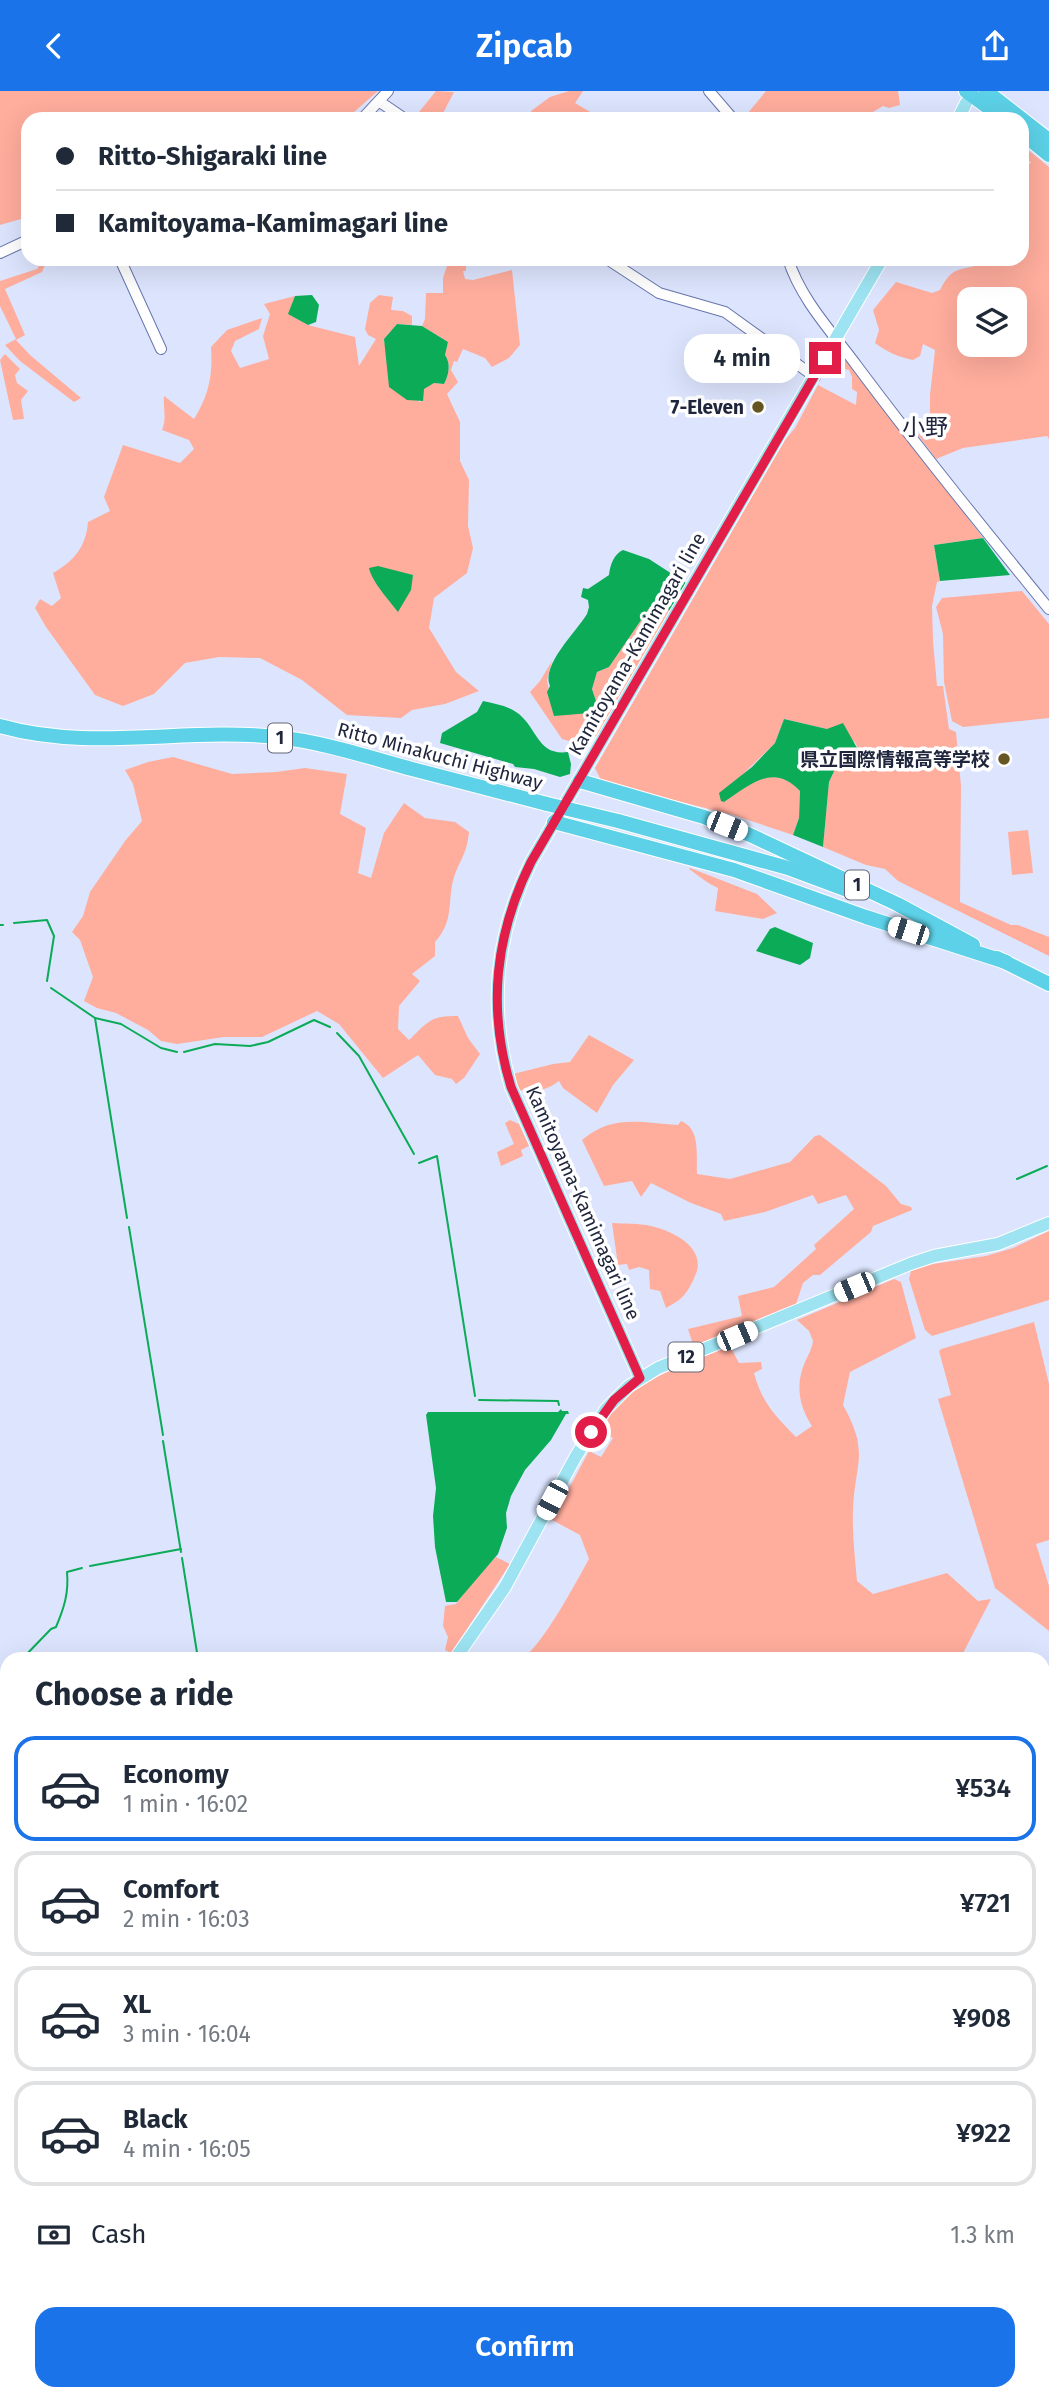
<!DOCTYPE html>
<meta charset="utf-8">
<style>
:root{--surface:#fff;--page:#f2f2f3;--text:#1f2937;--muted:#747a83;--line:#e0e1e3;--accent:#1a73e8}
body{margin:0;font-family:"Fira Sans","Noto Sans JP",sans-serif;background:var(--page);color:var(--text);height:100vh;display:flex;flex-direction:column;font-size:26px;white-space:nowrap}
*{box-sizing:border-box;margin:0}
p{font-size:23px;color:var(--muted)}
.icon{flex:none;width:38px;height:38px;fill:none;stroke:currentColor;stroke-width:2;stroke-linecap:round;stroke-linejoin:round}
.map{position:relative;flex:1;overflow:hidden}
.details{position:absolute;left:0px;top:1561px;width:1050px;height:749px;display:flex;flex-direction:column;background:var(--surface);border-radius:21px 21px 0 0;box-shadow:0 7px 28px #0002}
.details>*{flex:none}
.hud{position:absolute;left:21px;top:21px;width:1008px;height:154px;border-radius:21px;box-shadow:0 7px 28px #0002;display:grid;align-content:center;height:154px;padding:0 35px;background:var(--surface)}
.fabs{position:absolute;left:957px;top:196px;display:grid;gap:14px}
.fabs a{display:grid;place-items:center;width:70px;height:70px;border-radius:14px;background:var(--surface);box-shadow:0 7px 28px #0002;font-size:35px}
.end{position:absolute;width:32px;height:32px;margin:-16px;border:9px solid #e11d48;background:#fff;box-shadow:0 0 0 4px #fff}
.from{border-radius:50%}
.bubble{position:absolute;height:49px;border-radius:21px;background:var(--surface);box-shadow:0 7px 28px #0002;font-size:23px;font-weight:600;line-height:49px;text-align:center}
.car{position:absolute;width:21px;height:42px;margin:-21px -10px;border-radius:9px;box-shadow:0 0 5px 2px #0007;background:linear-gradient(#fff 24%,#345 0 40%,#fff 0 76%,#345 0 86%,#fff 0)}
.hud b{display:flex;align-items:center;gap:24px;height:66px;font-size:26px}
.hud b+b{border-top:2px solid var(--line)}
.hud i{width:18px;height:18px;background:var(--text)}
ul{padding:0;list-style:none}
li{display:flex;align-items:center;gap:21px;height:105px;margin:0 14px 10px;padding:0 21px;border:4px solid var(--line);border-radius:21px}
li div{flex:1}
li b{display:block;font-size:26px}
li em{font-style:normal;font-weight:600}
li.on{border-color:var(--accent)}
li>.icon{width:63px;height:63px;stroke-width:1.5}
h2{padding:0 35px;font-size:32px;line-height:84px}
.pay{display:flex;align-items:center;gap:18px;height:77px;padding:0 35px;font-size:26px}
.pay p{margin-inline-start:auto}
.primary-button{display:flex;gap:14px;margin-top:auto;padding:14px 35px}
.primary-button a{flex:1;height:80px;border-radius:21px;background:var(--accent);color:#fff;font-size:28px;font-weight:600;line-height:80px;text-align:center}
header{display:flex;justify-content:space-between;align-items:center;height:91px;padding:0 35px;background:var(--accent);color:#fff;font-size:32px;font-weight:600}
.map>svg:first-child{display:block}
.green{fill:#ffad9d;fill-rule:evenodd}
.water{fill:#0bab58}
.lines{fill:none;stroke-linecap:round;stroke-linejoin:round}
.stream{stroke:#0bab58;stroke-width:2}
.secondary-casing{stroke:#6675ad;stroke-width:12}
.primary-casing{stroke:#fff;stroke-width:14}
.highway-casing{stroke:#fff;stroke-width:16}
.secondary{stroke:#fff;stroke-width:10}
.primary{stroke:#9de3f1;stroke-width:12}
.highway{stroke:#5cd1e7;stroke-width:14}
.highway-bridge-casing{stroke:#fff;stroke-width:16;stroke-linecap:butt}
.highway-bridge{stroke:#5cd1e7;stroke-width:14}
.route{stroke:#e11d48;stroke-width:9}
.poi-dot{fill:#665623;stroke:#fff;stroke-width:2.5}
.labels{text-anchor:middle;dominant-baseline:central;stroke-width:7;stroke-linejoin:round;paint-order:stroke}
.shield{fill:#fff;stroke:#636777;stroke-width:2}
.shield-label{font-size:18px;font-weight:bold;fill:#20263d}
.poi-label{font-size:19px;font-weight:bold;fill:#20263d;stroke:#fff;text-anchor:end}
.street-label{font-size:19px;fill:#20263d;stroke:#fff}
.quarter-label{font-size:23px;fill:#20263d;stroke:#fff}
</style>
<header><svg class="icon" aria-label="back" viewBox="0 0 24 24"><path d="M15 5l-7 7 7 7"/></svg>Zipcab<svg class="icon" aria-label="share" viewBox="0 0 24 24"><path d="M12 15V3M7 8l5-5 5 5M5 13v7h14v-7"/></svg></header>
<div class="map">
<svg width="1049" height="2310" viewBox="0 0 1049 2310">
<rect width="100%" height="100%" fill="#dde5fe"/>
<g class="green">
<path d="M0 0H378L346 28H260L253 24 247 28H28V126L0 134Z"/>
<path d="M436 0 454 1 440 28 415 26Z"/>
<path d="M569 0H583L575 12 602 28H527L532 23 531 20 550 6Z"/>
<path d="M766 0H898L900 14 889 17 883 15 868 24 853 23 851 28H743Z"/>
<path d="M1022 54 1049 76V348L1047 345 963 357 936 368 918 344 930 329V304L935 259 923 253 920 265 913 269C898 266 887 261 875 252L879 239 873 219 896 191 932 202 940 199C944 191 949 183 956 180 966 175 977 178 984 168H1022V82L1031 71 1022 68ZM970 208H1015V254H970Z"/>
<path d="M43 168 47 169 42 181 5 198 25 244 16 249 30 264 81 307 74 311 20 270 5 254 16 248 0 215V190L37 178Z"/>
<path d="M466 170V180H463L465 188 473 189 512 179 520 254 509 267 492 276 485 267 463 258 457 271 454 270 451 279 458 291 447 303 460 331V370L469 389 468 435 473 457 467 482 434 507 429 537 456 581 479 600 445 613 412 619 401 627 347 624 302 589 260 567 219 566 185 572 154 603 123 615 95 604 46 536 35 517 40 508 52 515 61 507 53 482C74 470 86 456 88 431L110 420 104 406 123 354 180 372 194 358 189 349 162 339C167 328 163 318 164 305L194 328C209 304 213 284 211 256L227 239 262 227 259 238 235 250 231 260 240 277 269 268 263 245 270 223 264 213 295 205 289 223 308 234 355 246 359 275 376 248 368 244 365 238 370 212 379 204 393 206 391 219 403 220 412 225V234L397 233 384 248 386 260 419 311 422 310 423 298 434 292 444 293C449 284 451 272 445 264L448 251 422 235 425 228 426 202H443V187L447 175Z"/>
<path d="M5 263 20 278 15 284 17 292 28 300 21 309 24 328 13 329 0 269Z"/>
<path d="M847 270 983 447 934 454 940 490 937 491 932 515 933 550 937 595H943L949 638 956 641 961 695 960 811 1011 834H1018L1049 846V865L898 790 885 778 866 774 823 756 829 691 837 674 845 671 852 680 858 676 861 665 855 651 827 638 784 628 775 652 737 689 724 711C750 693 772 672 800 699L799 727 793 744 733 724 602 691 595 677 785 349 795 337 818 294 856 314 857 301 852 298V286L849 279 837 276 826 280 832 271Z"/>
<path d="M1022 500 1049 533V627L963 636 952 630 944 591 943 543 936 516 942 507Z"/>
<path d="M657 511 670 520 597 646 584 640 569 650 562 648 530 601 540 590 552 570 547 589 554 625 597 613 592 598 597 581 609 576 650 516Z"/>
<path d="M173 666 232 683 276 681 305 677 347 683 340 723 366 737 358 782 371 787 384 742 404 712 425 727 455 731 469 741C467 761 462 766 455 783 446 808 456 828 435 851V865L412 883 420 890 399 915 398 938 409 949C428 931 431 924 458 925L468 947 480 963 464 987 456 993 452 988 435 984 418 964 383 987 339 933 317 920 262 946H224L177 953 161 950 148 939 116 922 97 917 84 910 93 886 80 849 72 841 83 825 90 801 125 750 142 730 133 693 125 679 148 671Z"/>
<path d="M1028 739 1033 782 1012 784 1008 741Z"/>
<path d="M690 777 757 803 777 822 763 828 715 820 718 797C707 792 699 785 689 778Z"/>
<path d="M589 944 634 969 613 994 597 1022 563 997 559 990C546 1000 535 1001 518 999L513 983 553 973 570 971Z"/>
<path d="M510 1029 519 1033 529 1055 521 1059 523 1065 501 1075 497 1061 514 1053 505 1032Z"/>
<path d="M681 1030C701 1038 696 1064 697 1083L730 1088 790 1071 815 1045 820 1044 886 1095 901 1113 911 1116 912 1119 873 1135 871 1141 820 1184H813L803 1192 795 1216 694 1257 688 1238 742 1225 738 1205 774 1196 816 1158 814 1154 854 1118 846 1104 818 1113 813 1104 765 1121 724 1130 721 1123 691 1112 651 1092 641 1106 632 1090 604 1095 582 1049C613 1023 640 1032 678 1034Z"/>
<path d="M612 1132C624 1133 638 1132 651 1135 673 1140 708 1157 695 1185 687 1203 683 1208 666 1217L660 1200 650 1198 649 1179 639 1176 629 1179 627 1173 618 1174Z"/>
<path d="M1049 1140V1209L932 1245 925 1239 909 1188 911 1180 926 1174 986 1165 1013 1157Z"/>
<path d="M894 1188 901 1191 916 1247 850 1281 843 1314C870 1363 855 1370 853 1419 852 1442 855 1466 857 1490L873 1503 947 1482 978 1510 991 1508 960 1568H522C544 1552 575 1493 589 1468L580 1444 552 1429 589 1360 601 1366 613 1347 599 1339C605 1330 611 1320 619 1313 648 1284 693 1271 730 1255L739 1272 761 1271 762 1278 754 1282C762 1312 775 1324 796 1346L812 1335C799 1315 795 1294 805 1271 808 1264 812 1258 813 1250L809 1240 797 1229Z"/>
<path d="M1034 1231 1049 1293V1449L1036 1453 1049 1495V1540L995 1497 938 1308 951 1304 939 1260 941 1258Z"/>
<path d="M496 1466 510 1473 451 1562 445 1559 448 1546 443 1535 445 1515 456 1513 477 1485Z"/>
<path d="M1049 1670V2310H17L11 2303H1043V1671Z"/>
<path d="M7 2178V2298L0 2290V2180Z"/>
</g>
<g class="water">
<path d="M312 204 319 214 316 231 308 234 288 223 295 205Z"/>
<path d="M397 233 422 235 448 251 445 264C451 272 449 284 444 293L434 292 424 298 423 310 407 309 389 296 384 248Z"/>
<path d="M983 447 1010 484 940 490 934 454Z"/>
<path d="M623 459 649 468 686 492 670 520 657 511 650 516 609 576 597 581 592 598 597 613 590 622 554 625 547 601 550 595C541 574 576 541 587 523L589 516 588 509 581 506 583 497 588 498 609 484C610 474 614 463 623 459Z"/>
<path d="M378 475 413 484 411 499 398 521C389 509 372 491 369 477Z"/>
<path d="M483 610C496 613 509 615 519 623 538 639 538 665 568 661L571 673 570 683 560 686 534 678 515 676 513 673 440 652 442 642 477 621Z"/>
<path d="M784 628 827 638 843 632 861 664 858 676 852 680 845 671 837 674 829 691 823 756 793 744 799 727 800 700C773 671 750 694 724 711L721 710 719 702 752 676 775 652Z"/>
<path d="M775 836 813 852 810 867 800 874 756 860 770 838Z"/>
<path d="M561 1318 562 1320H568L569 1323H566L551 1349 525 1379 511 1405 506 1422 507 1437 498 1463 457 1511H446L435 1456 433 1425 436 1397 426 1324 428 1321H558Z"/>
</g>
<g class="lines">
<g class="stream">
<path d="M14 832 47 829 54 845 47 890"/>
<path d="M0 834H3"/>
<path d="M51 897 95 927 121 933 161 957 177 961"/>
<path d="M95 927 127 1127"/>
<path d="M337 942 359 965 414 1063"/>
<path d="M184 961 215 953 250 955 268 951 314 929 330 936"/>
<path d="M419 1072 437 1065 475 1305"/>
<path d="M1017 1088 1047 1075"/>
<path d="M129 1136 163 1344"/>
<path d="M479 1309 558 1310 559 1314"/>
<path d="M163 1350 181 1461"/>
<path d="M182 1467 198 1568"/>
<path d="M90 1475 181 1458"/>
<path d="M22 1568 51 1538 56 1536C64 1517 69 1502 67 1481L82 1477"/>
<path d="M4 1658 7 1657"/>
</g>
<defs>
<g id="secondary">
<path d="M709 0 733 28"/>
<path d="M380 11 405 28"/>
<path d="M362 28 388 0"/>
<path d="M0 162 28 149"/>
<path d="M120 168 161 258"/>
<path d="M607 168 659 202 725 221 815 286"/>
<path d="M788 168C801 209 832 241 857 275 919 358 984 438 1049 518"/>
</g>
<g id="primary">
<path d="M958 28 966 12"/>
<path d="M640 1287 511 996C488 917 495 845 531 771L882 168"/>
<path d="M455 1568 505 1496 576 1365 606 1318 629 1295 658 1277 910 1173 934 1165 998 1153 1049 1132"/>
<path d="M0 1973 7 1972"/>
</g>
<g id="highway">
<path d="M966 0 1004 28"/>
<path d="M986 0 1049 49"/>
<path d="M1022 42 1049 64"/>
<path d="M0 635C91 661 185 636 277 646 323 651 368 666 412 678 457 690 502 701 547 713"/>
<path d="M580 690 704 726 750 744 897 813 973 854"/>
<path d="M618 730 788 777 855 802"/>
<path d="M554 731 734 779 866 826 1006 871"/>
<path d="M997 867 1049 893"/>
</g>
</defs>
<use href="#secondary" class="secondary-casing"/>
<use href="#primary" class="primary-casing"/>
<use href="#highway" class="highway-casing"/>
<use href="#secondary" class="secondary"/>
<use href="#primary" class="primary"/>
<use href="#highway" class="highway"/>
<defs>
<path id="highway-bridge" d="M547 713 618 730"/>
</defs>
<use href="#highway-bridge" class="highway-bridge-casing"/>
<use href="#highway-bridge" class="highway-bridge"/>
</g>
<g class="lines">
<path class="route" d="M591 1341 614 1309 640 1287 511 996C487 917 495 844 531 771L825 267"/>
</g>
<g class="poi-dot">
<circle cx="758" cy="316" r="7"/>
<circle cx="1004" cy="668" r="7"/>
</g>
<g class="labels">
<g class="shield">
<rect x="268" y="632.5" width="24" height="29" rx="5"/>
<rect x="845" y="779.5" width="24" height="29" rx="5"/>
<rect x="668.5" y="1251.5" width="35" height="29" rx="5"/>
</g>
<g class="shield-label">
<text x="280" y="647">1</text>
<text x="857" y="794">1</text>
<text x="686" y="1266">12</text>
</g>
<g class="poi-label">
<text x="744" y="316">7-Eleven</text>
<text x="990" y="668">県立国際情報高等学校</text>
</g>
<g class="street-label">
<text transform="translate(637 553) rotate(-60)">Kamitoyama-Kamimagari line</text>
<text transform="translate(440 665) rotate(15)">Ritto Minakuchi Highway</text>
<text transform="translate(583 1112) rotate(66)">Kamitoyama-Kamimagari line</text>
</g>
<g class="quarter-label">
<text x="925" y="336">小野</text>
</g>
</g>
</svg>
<div class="fabs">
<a><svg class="icon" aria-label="layers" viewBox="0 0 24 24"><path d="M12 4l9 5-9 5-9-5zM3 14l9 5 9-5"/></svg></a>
</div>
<i class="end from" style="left:591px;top:1341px"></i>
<i class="end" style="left:825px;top:267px"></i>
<div class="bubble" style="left:684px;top:243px;width:116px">4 min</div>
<i class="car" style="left:727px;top:735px;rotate:112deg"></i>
<i class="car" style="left:908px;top:840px;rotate:288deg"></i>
<i class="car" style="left:854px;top:1196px;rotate:247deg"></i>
<i class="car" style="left:737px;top:1245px;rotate:67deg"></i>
<i class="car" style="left:552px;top:1409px;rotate:208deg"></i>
<div class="hud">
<b><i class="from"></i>Ritto-Shigaraki line</b>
<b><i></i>Kamitoyama-Kamimagari line</b>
</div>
<section class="details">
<h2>Choose a ride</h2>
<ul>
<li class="on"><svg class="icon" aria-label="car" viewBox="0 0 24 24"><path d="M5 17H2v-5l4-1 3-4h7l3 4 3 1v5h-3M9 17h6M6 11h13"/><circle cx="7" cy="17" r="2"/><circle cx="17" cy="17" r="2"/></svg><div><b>Economy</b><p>1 min · 16:02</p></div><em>¥534</em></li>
<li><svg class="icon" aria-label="car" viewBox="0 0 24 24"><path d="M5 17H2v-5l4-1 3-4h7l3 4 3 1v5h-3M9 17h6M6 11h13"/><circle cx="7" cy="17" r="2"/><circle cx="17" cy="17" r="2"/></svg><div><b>Comfort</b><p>2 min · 16:03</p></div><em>¥721</em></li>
<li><svg class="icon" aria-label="car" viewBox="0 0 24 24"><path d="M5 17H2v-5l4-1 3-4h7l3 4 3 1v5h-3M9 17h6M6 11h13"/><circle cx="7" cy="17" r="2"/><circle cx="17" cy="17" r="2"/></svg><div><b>XL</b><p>3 min · 16:04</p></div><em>¥908</em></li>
<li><svg class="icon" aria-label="car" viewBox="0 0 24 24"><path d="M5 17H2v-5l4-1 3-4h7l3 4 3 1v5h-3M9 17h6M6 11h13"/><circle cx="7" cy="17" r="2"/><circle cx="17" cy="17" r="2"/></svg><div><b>Black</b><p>4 min · 16:05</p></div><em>¥922</em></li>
</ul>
<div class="pay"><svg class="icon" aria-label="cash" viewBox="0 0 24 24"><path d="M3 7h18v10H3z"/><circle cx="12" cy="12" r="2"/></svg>Cash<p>1.3 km</p></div>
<div class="primary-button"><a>Confirm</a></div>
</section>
</div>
